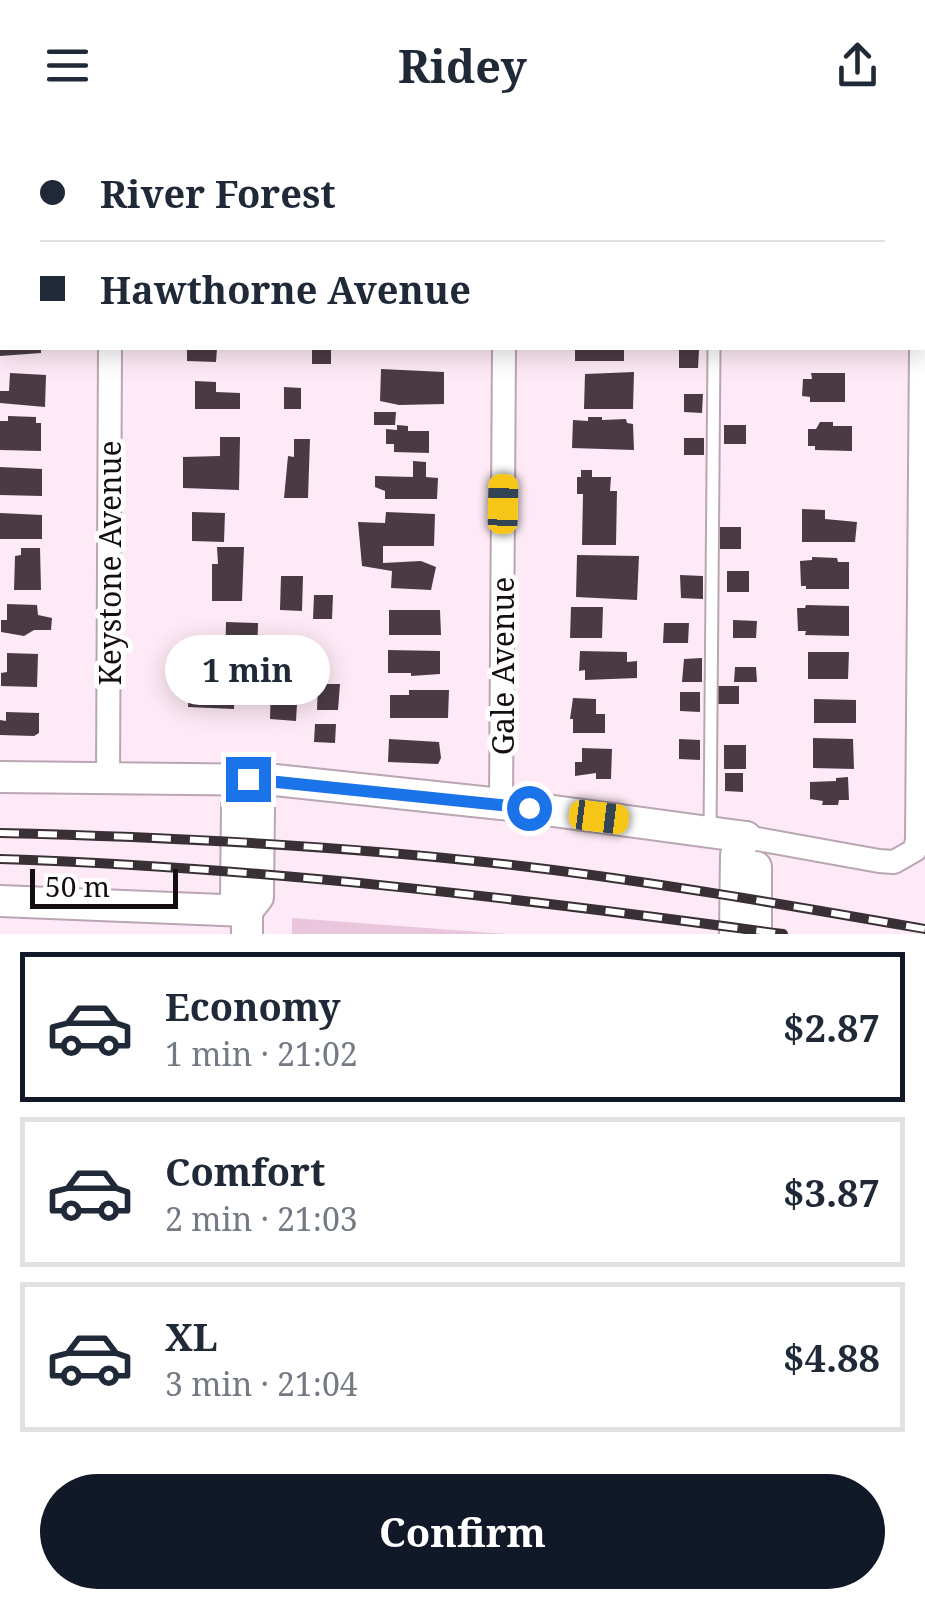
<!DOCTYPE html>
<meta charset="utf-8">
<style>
:root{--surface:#fff;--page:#f6f6f7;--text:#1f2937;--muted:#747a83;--line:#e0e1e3;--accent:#111827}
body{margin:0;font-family:"Noto Serif",serif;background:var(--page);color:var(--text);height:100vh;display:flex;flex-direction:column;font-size:38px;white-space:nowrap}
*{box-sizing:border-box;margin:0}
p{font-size:32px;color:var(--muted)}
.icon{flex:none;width:55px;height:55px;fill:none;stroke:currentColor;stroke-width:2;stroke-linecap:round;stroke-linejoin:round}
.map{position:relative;height:804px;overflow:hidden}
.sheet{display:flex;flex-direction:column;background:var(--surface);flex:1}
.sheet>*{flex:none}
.top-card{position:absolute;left:0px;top:0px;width:925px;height:220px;box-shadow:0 5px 25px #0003;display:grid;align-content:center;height:220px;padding:0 40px;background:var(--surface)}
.scale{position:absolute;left:30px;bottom:25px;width:148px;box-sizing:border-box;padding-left:10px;border:5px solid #140d11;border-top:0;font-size:28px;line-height:35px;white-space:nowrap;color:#140d11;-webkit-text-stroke:8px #fefefe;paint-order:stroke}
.end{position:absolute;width:45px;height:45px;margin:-22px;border:12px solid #1a73e8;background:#fff;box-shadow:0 0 0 5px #fff}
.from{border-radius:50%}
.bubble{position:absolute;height:70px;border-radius:35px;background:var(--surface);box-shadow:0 5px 25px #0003;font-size:32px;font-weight:700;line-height:70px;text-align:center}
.car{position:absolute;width:30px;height:60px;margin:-30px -15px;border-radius:12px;box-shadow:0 0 8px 2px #0007;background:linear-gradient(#f5c518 24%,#345 0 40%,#f5c518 0 76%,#345 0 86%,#f5c518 0)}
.top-card b{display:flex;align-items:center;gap:35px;height:95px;font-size:38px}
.top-card b+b{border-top:2px solid var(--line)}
.top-card i{width:25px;height:25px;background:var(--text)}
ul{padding:18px 0 0;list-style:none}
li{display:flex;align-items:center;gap:30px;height:150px;margin:0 20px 15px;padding:0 20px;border:5px solid var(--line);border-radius:0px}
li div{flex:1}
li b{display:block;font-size:38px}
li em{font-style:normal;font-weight:700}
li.active{border-color:var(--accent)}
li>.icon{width:90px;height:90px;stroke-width:1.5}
.cta{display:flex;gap:20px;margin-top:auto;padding:20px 40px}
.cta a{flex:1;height:115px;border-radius:60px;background:var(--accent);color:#fff;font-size:40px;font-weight:700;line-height:115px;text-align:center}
header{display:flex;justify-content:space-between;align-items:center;height:130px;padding:0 40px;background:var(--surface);font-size:45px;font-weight:700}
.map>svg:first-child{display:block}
.green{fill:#eac6dc}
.building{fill:#4a3a44}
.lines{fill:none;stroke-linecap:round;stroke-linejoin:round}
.service-casing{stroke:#b9a6b2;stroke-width:15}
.minor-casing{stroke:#b9a6b2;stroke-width:26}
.tertiary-casing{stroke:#b9a6b2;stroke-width:34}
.service{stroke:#fff;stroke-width:11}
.minor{stroke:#fff;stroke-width:22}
.tertiary{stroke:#fff;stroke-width:30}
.rail-casing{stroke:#393036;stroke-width:10}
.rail{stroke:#fefefe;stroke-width:6;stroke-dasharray:19;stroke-linecap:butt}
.route{stroke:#1a73e8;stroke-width:12}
.labels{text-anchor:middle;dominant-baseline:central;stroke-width:10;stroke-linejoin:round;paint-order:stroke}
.street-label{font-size:30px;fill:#140d11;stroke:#fefefe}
</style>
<header><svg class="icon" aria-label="menu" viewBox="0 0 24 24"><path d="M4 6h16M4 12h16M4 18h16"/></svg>Ridey<svg class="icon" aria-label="share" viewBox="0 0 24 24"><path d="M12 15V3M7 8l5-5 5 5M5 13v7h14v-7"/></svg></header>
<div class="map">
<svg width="925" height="804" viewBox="0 0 925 804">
<rect width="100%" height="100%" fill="#feeaf6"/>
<path class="green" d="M292 788 507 804H292Z"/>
<g class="building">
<path d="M0 218H41V223L0 226Z"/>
<path d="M187 218H217L216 232 187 231Z"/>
<rect x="312" y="218" width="19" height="16"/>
<rect x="575" y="218" width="49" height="13"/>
<path d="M679 220H699L698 238H679Z"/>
<path d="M381 239 444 242V274L399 275 380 271Z"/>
<path d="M634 242 633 279H584L585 244Z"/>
<path d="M10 243 46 245 45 277 0 273V261H9Z"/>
<path d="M811 243H845V272H810V267L802 266 803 249H812Z"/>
<path d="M195 251 216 252V262L240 263V279H195Z"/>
<path d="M284 257 301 258V279H284Z"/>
<path d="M684 264H703L702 283 684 282Z"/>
<path d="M374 282H396L395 295H374Z"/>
<path d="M8 286 36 287V293H41V321L0 320V291H8Z"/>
<path d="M588 287H602V290L626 289 627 293 633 294 634 320 572 318 573 290 588 291Z"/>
<path d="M820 292H833V296H852V321L815 320V316H808V299H816Z"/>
<path d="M397 295 408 296V301H429V323L394 322V314H386V299L397 300Z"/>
<rect x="724" y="295" width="22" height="19"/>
<path d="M220 307H240L239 360 183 358V327L220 326Z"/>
<rect x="684" y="308" width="20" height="17"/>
<path d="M294 309H310L308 368H284L288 326 294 327Z"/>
<path d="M413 331 426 332V347L438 348 437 369H385V361L375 357V346L413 347Z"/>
<path d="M0 337 42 339V366L0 365Z"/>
<path d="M581 340H592V347H611L610 361H617L616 415H582L583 364H577V347H581Z"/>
<path d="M802 379 825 380V389L857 392 855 412H802Z"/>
<path d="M192 382 225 383 224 412 192 411Z"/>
<path d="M386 382 435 384 434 416H383V433L421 431 436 437 431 460 391 458 392 441 362 436 358 392 385 393Z"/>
<path d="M0 383 42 385V409H0Z"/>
<rect x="720" y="397" width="21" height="22"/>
<path d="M217 417H244L242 471H212V434H218Z"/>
<path d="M21 418H40L41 460H14L15 426 21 425Z"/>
<path d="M577 425 639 426 637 470 576 467Z"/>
<path d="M812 427 837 428 838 432H849V459H806V456H801L800 431 812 430Z"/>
<rect x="727" y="441" width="22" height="21"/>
<path d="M680 445 703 446V469L681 468Z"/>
<path d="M281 446H303L302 481 280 480Z"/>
<path d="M314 465H333L332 489H313Z"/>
<path d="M7 474 37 475 38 485 52 488 51 500H34L24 506 1 502V490H7Z"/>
<path d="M806 475 849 476V506L805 505 806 501H798L797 478H805Z"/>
<path d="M571 477H603L602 508H570Z"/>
<path d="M389 480H440L441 505H389Z"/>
<path d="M733 490 757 491 756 508H733Z"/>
<path d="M226 492 258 493 257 534 225 532Z"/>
<path d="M664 493H689L688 513H663Z"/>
<path d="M388 520 440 521V544L411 546V543H388Z"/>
<path d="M580 521 627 522V532L637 531V548L585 550V540L579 541Z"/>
<path d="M808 522H849L848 549H808Z"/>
<path d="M7 523 38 524 37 557 1 556V543L7 542Z"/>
<path d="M702 528V552H682L684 529Z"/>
<path d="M197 534 228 536V548H235L234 579 188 577 189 562H179V551L196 553Z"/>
<path d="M735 537H756L757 552H734Z"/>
<path d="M271 554 298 556 296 591 270 589Z"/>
<path d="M318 554H340L338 580H317Z"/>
<rect x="718" y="556" width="21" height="18"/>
<path d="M409 560H449L448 588H390V565H409Z"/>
<path d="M680 562H700V582L680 581Z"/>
<path d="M573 568 596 569V584H605V603H573V589H570Z"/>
<path d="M814 569 856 570V593H814Z"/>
<path d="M6 582 39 583V603L34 606 0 605V590L6 591Z"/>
<path d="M315 594H336L335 613 314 612Z"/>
<path d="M813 608 853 609 854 639 813 638Z"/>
<path d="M389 609 439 612 441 628 438 634 388 632Z"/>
<path d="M679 609 700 610V630L679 629Z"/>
<rect x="724" y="615" width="22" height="24"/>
<path d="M582 618 612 619 611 649H596V643L575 646V632H582Z"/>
<path d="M725 643H743V662L725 661Z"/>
<path d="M848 647 849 670H839L838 675H822L823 671 810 669V652L836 651V648Z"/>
</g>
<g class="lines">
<defs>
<path id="service" d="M710 702 714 218"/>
<g id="minor">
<path d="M112 2V0"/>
<path d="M506 2V0"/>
<path d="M922 20 923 0"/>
<path d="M0 23H2"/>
<path d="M108 649 110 218"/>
<path d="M501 674 504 218"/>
<path d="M746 707 879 731 894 732 915 720 917 709 921 218"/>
</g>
<g id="tertiary">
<path d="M0 647 275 650 501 674 746 707"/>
<path d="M0 771 247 781"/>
<path d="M247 781 258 767 259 677 248 649"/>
<path d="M247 804V781L236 767 237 676 248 649"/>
<path d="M735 804 736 725 746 707"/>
<path d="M756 804V737"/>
</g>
</defs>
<use href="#service" class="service-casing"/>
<use href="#minor" class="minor-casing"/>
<use href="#tertiary" class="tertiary-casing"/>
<use href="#service" class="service"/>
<use href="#minor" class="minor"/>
<use href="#tertiary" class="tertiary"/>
<defs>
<g id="rail">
<path d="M0 703C176 707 353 716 529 737 662 753 793 776 925 799"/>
<path d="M0 729C263 737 523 769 783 804"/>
</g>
</defs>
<use href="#rail" class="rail-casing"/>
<use href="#rail" class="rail"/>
</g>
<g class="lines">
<path class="route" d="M248 649 529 678"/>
</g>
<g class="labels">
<g class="street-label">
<text transform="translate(109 433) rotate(-90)">Keystone Avenue</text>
<text transform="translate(502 536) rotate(-90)">Gale Avenue</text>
</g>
</g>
</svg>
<div class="scale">50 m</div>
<i class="end from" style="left:529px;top:678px"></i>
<i class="end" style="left:248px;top:649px"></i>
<div class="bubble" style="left:165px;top:505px;width:165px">1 min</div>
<i class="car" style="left:503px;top:374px;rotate:1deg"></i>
<i class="car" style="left:599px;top:687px;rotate:97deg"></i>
<div class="top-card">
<b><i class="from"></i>River Forest</b>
<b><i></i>Hawthorne Avenue</b>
</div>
</div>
<section class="sheet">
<ul>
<li class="active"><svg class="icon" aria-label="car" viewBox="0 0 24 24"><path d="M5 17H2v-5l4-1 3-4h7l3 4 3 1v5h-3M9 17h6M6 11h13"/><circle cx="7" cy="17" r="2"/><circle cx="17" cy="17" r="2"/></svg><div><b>Economy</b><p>1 min · 21:02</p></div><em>$2.87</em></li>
<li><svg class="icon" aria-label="car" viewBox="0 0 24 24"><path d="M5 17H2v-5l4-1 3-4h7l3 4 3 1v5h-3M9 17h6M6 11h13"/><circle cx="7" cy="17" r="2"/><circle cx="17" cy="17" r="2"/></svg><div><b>Comfort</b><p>2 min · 21:03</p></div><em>$3.87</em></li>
<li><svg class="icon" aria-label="car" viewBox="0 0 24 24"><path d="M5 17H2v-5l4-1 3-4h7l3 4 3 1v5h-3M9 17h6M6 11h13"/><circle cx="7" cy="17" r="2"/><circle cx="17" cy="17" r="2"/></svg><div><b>XL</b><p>3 min · 21:04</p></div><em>$4.88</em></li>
</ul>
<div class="cta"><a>Confirm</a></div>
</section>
